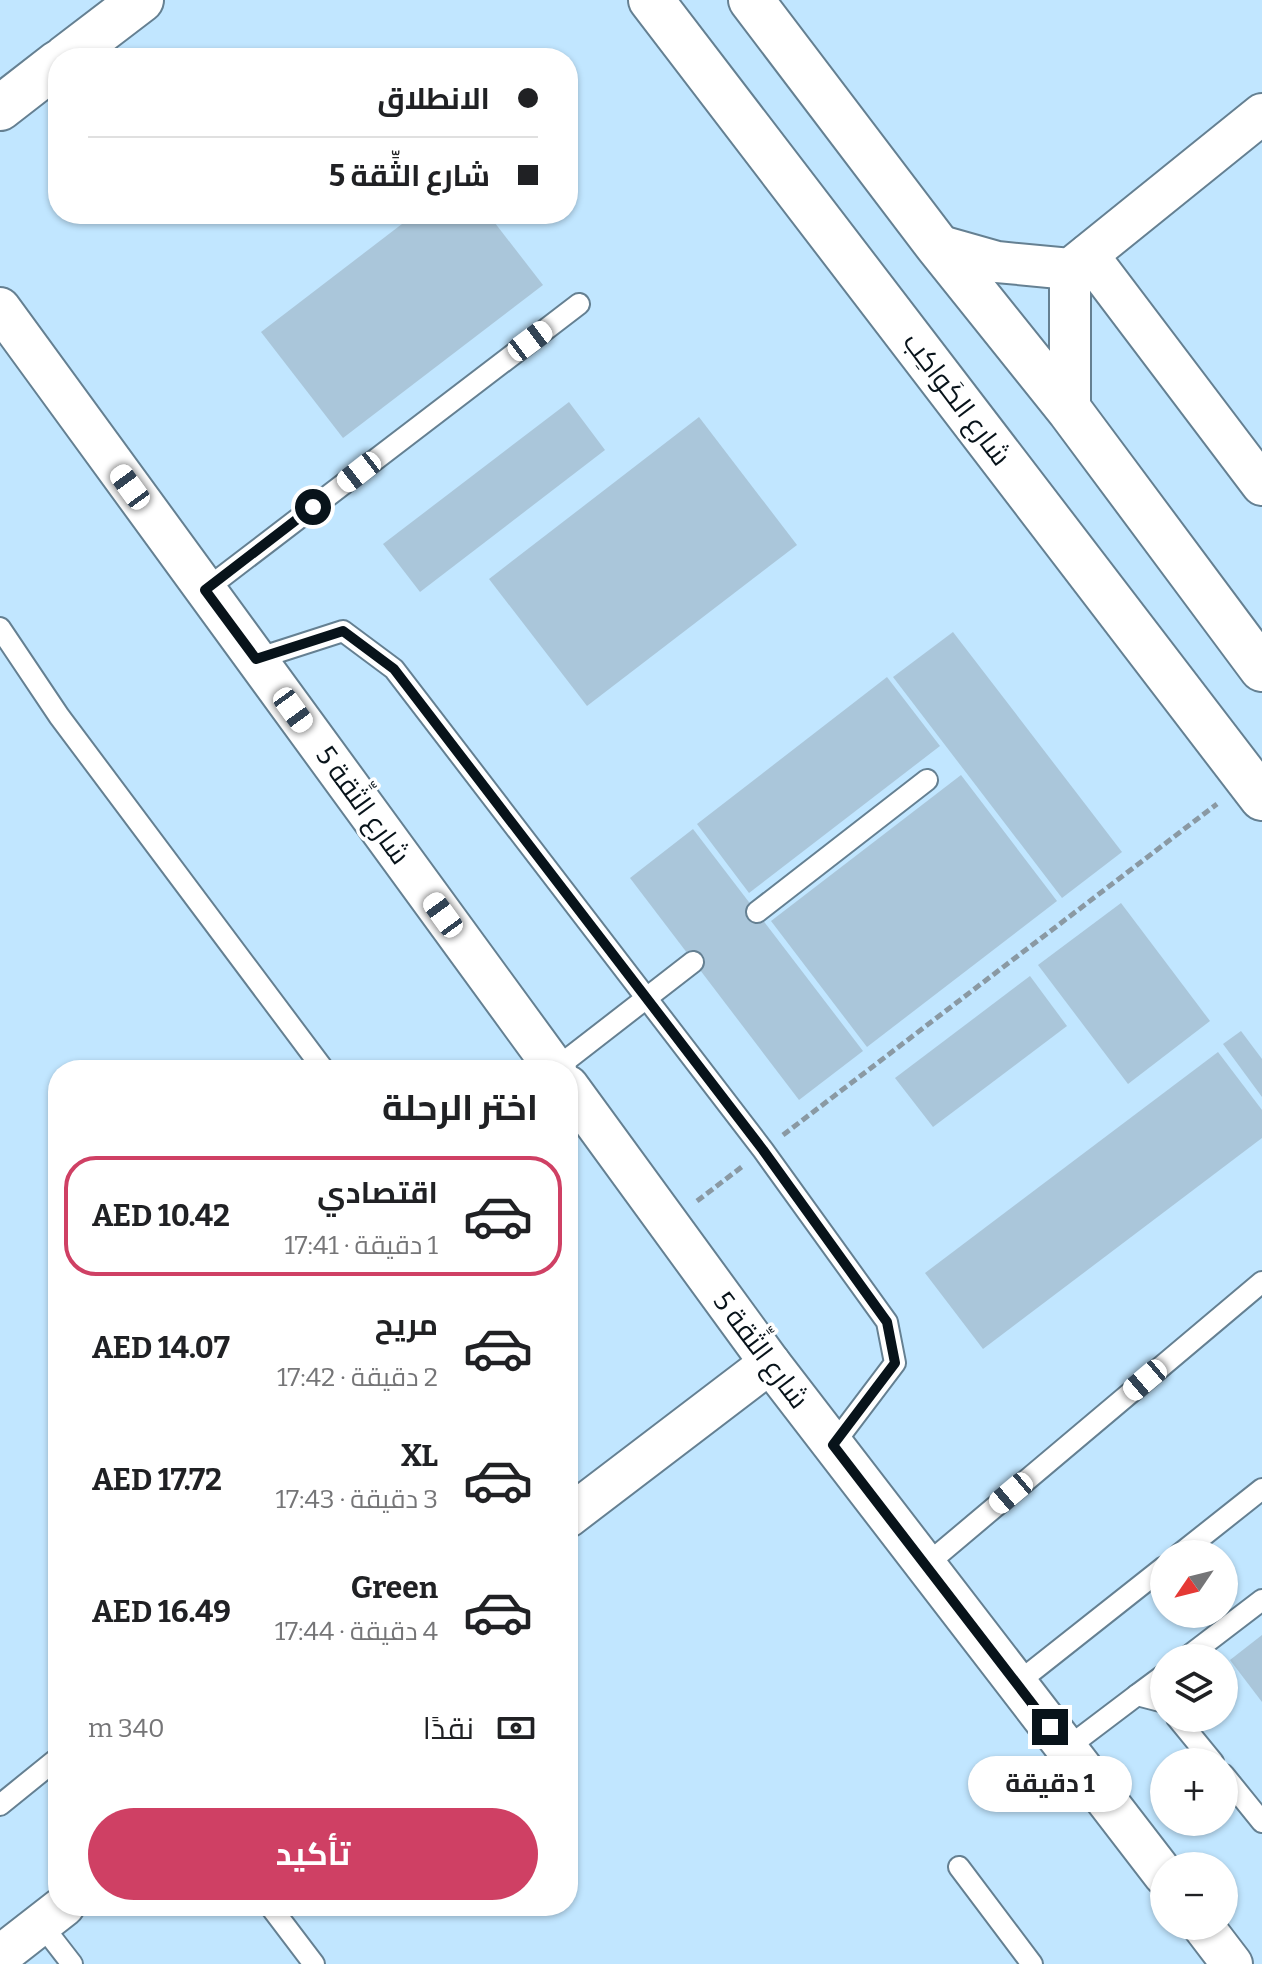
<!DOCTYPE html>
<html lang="ar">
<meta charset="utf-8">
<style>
:root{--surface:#fff;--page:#f2f2f2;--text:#202124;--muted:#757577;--line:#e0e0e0;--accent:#cf4064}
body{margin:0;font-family:Bitter,Cairo,serif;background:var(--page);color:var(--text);direction:rtl;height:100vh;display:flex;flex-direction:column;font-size:30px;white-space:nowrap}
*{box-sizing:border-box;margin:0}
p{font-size:26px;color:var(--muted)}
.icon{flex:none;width:44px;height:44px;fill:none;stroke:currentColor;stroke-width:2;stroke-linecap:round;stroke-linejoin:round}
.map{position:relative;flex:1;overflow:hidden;direction:ltr}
.sheet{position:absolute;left:48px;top:1060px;width:530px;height:856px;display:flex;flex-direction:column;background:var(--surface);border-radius:32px;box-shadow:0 2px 6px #0004;direction:rtl}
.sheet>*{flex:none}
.hud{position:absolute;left:48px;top:48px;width:530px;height:176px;border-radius:32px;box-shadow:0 2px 6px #0004;direction:rtl;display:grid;align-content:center;height:176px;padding:0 40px;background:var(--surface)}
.needle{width:52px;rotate:235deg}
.controls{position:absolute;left:1150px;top:1540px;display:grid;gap:16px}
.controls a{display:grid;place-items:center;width:88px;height:88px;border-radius:50%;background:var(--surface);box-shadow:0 2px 6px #0004;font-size:40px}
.end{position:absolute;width:36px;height:36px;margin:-18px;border:10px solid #08131a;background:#fff;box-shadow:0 0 0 4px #fff}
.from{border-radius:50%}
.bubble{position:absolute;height:56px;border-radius:28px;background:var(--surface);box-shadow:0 2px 6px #0004;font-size:26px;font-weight:700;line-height:56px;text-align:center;direction:rtl}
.car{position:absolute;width:24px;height:48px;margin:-24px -12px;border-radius:10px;box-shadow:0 0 6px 2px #0007;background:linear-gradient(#fff 24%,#345 0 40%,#fff 0 76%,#345 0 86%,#fff 0)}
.hud b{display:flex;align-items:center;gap:28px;height:76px;font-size:30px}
.hud b+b{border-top:2px solid var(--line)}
.hud i{width:20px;height:20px;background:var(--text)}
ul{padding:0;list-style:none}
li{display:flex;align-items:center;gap:24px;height:120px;margin:0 16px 12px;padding:0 24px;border:4px solid transparent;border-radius:32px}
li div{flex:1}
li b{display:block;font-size:30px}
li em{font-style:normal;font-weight:700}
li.selected{border-color:var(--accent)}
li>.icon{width:72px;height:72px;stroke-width:1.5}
h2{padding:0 40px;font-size:36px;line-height:96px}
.pay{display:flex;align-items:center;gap:20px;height:88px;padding:0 40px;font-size:30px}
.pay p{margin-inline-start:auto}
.action{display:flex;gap:16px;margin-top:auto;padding:16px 40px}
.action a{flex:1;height:92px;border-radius:48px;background:var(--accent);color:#fff;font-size:32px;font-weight:700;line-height:92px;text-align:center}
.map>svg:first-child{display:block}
.built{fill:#c1e6ff;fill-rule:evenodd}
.building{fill:#aac6da}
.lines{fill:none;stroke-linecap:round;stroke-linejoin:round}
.service-casing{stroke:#658092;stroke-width:24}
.minor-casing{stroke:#658092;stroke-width:44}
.tertiary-casing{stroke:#658092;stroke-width:48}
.path{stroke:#8a99a3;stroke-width:5;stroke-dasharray:8 4;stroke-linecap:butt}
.service{stroke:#fff;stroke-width:20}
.minor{stroke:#fff;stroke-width:40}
.tertiary{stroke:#fff;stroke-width:44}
.route{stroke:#08131a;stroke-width:10}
.labels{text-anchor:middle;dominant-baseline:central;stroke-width:7;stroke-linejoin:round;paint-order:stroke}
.street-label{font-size:28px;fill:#08131a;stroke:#fff}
</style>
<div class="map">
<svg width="1262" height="1964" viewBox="0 0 1262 1964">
<rect width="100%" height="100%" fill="#def0fc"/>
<path class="built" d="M0 0H1262V1964H0ZM58 58H568V214H58ZM58 1070H568V1906H58ZM1164 1554H1224V1614H1164ZM1164 1658H1224V1718H1164ZM1164 1762H1224V1822H1164ZM1164 1866H1224V1926H1164Z"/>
<g class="building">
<path d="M415 214H488L543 285 343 438 261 332Z"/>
<path d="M569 402 605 450 420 592 383 544Z"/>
<path d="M699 417 797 545 587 706 489 579Z"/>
<path d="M953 632 1122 852 1062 898 893 677Z"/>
<path d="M887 677 940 746 749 893 697 824Z"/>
<path d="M961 775 1057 901 867 1047 771 921Z"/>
<path d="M693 829 863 1051 799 1100 630 878Z"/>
<path d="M1121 903 1210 1021 1128 1084 1038 965Z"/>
<path d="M1030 976 1067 1026 933 1127 895 1078Z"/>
<path d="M1241 1031 1262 1059V1097L1223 1044Z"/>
<path d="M1218 1052 1262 1110V1138L983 1349 925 1273Z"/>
<path d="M1262 1635V1702L1230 1660Z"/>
</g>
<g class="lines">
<defs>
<g id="service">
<path d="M205 590 579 304"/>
<path d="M0 628 59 716 324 1070"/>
<path d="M256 659 343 631 394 669 763 1150 887 1322 895 1363 833 1445"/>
<path d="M757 912 927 780"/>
<path d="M555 1069 693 962"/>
<path d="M1180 1554 1262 1489"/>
<path d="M926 1565 1262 1282"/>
<path d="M1186 1658 1262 1600"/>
<path d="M1016 1684 1164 1567"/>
<path d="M1137 1695 1164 1675"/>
<path d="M1177 1718 1213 1762"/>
<path d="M1067 1748 1137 1695 1164 1702"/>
<path d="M1224 1775 1262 1822"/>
<path d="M0 1805 58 1758"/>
<path d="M959 1867 1032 1964"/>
<path d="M270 1906 314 1964"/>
<path d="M41 1924 72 1964"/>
</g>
<g id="minor">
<path d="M937 245 997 262 1070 269 1262 114"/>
<path d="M1088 255 1262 485"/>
<path d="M1070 269V411"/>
<path d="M0 308 556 1070"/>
<path d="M568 1086 770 1363 1164 1875"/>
<path d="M568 1517 770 1363"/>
<path d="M1203 1926 1232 1964"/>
<path d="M0 1956 64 1906"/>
</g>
<g id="tertiary">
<path d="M651 0 1262 798"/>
<path d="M751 0 937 245 1070 411 1262 669"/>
<path d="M65 58 141 0"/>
<path d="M0 108 58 63"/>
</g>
</defs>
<use href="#service" class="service-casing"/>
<use href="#minor" class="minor-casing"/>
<use href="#tertiary" class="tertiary-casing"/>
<g class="path">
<path d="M783 1135 1217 804"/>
<path d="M697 1201 743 1166"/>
</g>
<use href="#service" class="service"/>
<use href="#minor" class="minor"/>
<use href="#tertiary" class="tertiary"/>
</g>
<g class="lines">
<path class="route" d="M313 507 205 590 256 659 343 631 394 669 763 1150 887 1322 895 1363 833 1445 1050 1727"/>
</g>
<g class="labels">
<g class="street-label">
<text transform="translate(957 399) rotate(53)">شارع الكَواكِب</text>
<text transform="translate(363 805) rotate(54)">شارع الثِّقة 5</text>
<text transform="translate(761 1350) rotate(53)">شارع الثِّقة 5</text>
</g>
</g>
</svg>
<div class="controls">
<a><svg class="needle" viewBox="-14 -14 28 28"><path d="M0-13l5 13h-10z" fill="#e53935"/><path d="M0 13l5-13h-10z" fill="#757577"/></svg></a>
<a><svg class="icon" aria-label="layers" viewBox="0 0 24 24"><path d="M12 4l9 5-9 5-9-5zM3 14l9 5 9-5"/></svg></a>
<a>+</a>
<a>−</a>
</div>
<i class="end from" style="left:313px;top:507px"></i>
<i class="end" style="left:1050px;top:1727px"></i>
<div class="bubble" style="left:968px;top:1756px;width:164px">1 دقيقة</div>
<i class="car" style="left:530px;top:341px;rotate:53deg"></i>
<i class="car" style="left:359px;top:472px;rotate:232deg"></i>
<i class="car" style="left:130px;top:487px;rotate:324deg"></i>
<i class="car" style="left:293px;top:710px;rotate:144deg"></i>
<i class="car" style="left:443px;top:915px;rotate:324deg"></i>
<i class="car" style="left:1145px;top:1380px;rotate:230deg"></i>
<i class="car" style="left:1011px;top:1493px;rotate:230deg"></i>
<div class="hud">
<b><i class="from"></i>الانطلاق</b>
<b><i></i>شارع الثِّقة 5</b>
</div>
<section class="sheet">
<h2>اختر الرحلة</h2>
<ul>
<li class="selected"><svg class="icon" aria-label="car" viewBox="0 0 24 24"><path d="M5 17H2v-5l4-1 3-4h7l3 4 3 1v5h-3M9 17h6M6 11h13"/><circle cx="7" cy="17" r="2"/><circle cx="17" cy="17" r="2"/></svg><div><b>اقتصادي</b><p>1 دقيقة · 17:41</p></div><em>AED 10.42</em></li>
<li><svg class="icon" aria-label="car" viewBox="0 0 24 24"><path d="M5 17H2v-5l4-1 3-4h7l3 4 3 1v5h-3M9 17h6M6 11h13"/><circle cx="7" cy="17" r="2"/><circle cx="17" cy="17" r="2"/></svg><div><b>مريح</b><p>2 دقيقة · 17:42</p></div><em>AED 14.07</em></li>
<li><svg class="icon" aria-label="car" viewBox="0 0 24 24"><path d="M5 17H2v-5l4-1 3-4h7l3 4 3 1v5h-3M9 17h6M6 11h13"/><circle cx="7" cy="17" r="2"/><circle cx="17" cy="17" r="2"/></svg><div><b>XL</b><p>3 دقيقة · 17:43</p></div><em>AED 17.72</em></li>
<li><svg class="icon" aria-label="car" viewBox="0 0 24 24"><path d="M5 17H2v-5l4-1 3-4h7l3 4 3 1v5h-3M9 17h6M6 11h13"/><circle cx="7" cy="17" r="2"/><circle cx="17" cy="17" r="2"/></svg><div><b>Green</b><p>4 دقيقة · 17:44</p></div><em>AED 16.49</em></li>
</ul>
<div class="pay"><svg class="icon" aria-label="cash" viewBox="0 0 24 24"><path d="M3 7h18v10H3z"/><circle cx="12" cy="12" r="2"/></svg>نقدًا<p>340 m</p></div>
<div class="action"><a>تأكيد</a></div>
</section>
</div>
